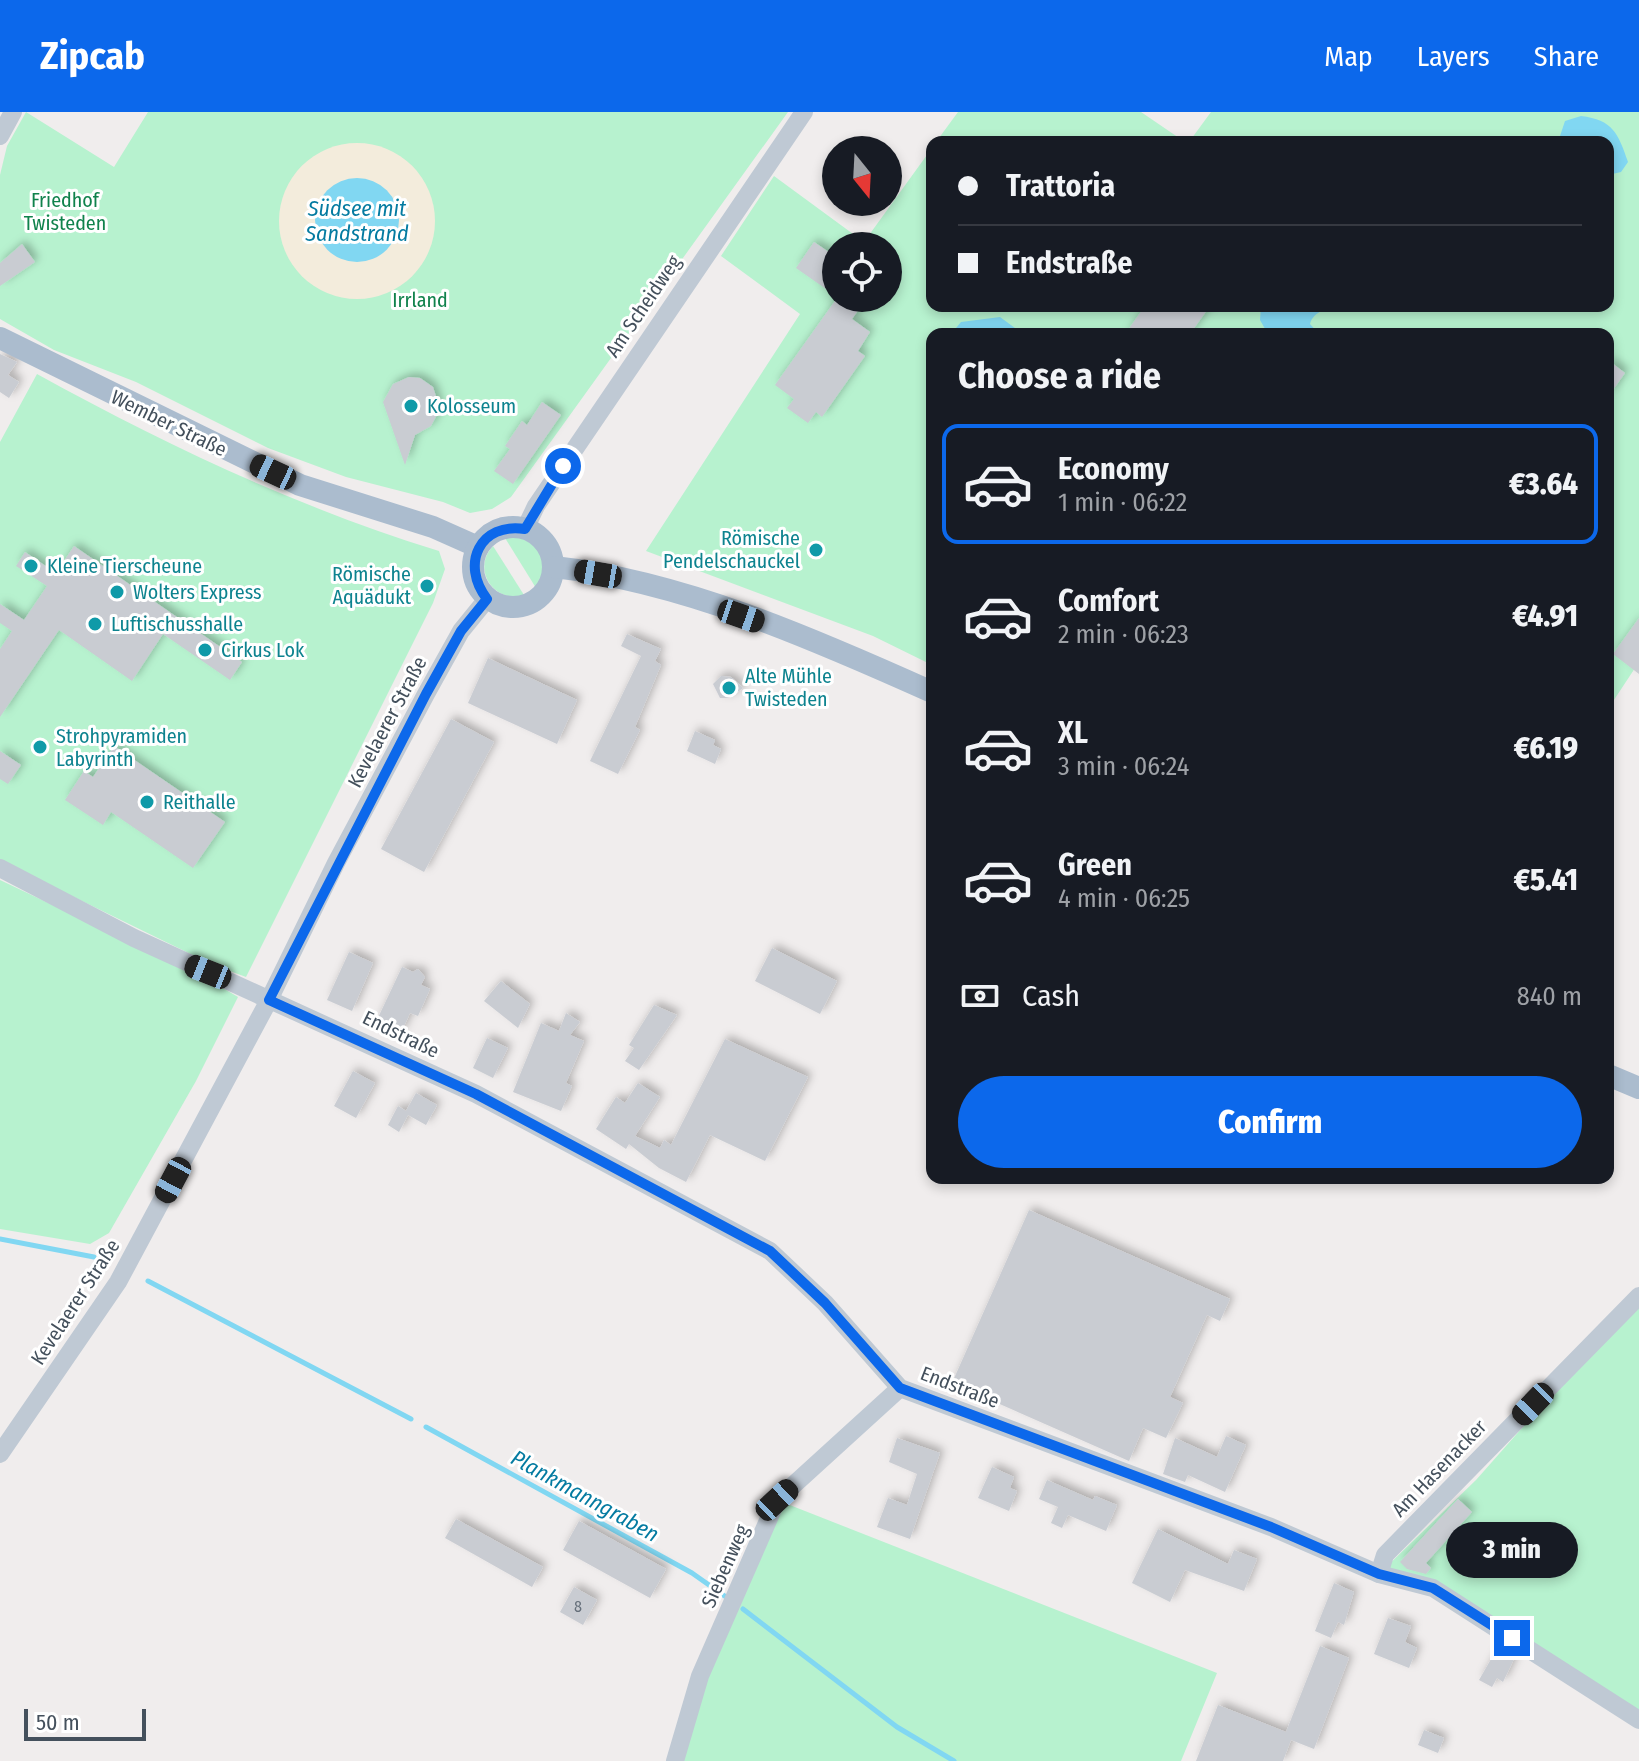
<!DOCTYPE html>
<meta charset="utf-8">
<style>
:root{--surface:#171b24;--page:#242831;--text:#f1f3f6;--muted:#9ea1a6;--line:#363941;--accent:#0c68eb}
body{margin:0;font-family:"Fira Sans Condensed",sans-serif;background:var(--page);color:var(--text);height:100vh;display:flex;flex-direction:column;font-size:30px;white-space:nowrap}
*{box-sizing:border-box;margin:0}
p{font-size:26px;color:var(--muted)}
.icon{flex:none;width:44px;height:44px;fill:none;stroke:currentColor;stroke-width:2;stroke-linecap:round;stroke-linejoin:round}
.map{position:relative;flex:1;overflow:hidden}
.side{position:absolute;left:926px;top:216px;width:688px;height:856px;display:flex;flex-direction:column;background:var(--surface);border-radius:16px;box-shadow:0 4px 12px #0003}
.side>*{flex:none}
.top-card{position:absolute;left:926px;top:24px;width:688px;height:176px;border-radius:16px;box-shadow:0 4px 12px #0003;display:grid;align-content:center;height:176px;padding:0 32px;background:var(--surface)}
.needle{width:52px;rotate:162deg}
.tools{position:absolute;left:822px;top:24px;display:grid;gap:16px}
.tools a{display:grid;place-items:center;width:80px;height:80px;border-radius:50%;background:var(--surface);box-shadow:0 4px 12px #0003;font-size:40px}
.scale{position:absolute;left:24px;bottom:20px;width:122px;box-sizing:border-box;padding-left:8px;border:4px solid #44505c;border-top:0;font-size:22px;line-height:28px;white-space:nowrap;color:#44505c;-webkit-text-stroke:6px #fff;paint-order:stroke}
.end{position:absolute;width:36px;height:36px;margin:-18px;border:10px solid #0c68eb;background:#fff;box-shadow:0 0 0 4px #fff}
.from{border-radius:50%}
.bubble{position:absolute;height:56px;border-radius:28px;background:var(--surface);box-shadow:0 4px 12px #0003;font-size:26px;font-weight:800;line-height:56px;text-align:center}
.car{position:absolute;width:24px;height:48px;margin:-24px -12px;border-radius:10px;box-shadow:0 0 6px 2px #0007;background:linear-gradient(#222 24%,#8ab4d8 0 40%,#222 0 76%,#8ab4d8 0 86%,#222 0)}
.top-card b{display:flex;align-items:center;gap:28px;height:76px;font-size:30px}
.top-card b+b{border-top:2px solid var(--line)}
.top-card i{width:20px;height:20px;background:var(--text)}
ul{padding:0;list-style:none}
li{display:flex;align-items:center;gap:24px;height:120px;margin:0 16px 12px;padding:0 16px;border:4px solid transparent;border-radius:16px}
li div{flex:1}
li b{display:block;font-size:30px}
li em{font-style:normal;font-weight:800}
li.current{border-color:var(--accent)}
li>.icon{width:72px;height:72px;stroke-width:1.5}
h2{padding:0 32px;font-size:36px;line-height:96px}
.pay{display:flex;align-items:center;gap:20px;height:88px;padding:0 32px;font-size:30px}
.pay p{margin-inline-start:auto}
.action{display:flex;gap:16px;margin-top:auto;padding:16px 32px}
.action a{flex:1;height:92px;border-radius:48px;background:var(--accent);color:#fff;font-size:32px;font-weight:800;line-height:92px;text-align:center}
header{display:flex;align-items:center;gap:48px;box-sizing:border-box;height:112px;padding:0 40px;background:var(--accent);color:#fff}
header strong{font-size:38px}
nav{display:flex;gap:44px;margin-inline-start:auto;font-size:28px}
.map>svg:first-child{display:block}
.green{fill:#b7f2cf;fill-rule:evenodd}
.sand{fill:#f3ecdc}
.water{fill:#81d7f2}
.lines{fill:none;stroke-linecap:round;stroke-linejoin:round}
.stream{stroke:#81d7f2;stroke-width:5}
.building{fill:#c9ccd2;filter:url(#shadow)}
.minor{stroke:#bfc9d4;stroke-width:18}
.major{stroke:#abbcce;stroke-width:22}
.route{stroke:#0c68eb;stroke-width:10}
.culture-dot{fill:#0f9aa8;stroke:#fff;stroke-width:3}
.labels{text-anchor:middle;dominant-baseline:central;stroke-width:6;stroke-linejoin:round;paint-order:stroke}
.number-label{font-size:16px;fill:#656f7a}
.park-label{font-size:20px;fill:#10824c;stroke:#fff}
.street-label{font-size:20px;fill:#44505c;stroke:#fff}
.culture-label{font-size:20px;fill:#0d838f;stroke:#fff;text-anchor:start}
.water-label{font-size:22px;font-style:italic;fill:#047ba1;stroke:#fff}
</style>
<header>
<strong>Zipcab</strong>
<nav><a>Map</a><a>Layers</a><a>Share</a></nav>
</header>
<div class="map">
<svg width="1639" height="1649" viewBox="0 0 1639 1649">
<defs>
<filter id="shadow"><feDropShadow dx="4" dy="-4" stdDeviation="4" flood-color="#0004"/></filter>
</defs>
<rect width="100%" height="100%" fill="#f0eded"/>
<g class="green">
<path d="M26 0 114 55 148 0H788L511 385 492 397 470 401 443 390 346 365 268 336 136 270 54 238 0 207V63L7 34Z"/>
<path d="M958 0H1141L1185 30H936Z"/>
<path d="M1211 0H1639V550L1608 597V222H932V553L873 524 646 439 800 202 721 144 774 64 864 130 932 36V194H1608V30H1189ZM836 134H888V186H836Z"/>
<path d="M37 262C166 333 299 396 439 439L445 457 433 491 246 865 211 852 0 749V330Z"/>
<path d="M514 425C540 429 554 454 536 476L505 426Z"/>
<path d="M493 434 524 483C494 492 471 457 493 434Z"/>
<path d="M0 768 206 866 238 885 196 969 109 1121 90 1132 0 1117Z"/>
<path d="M1639 1184V1608L1433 1476 1379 1462 1476 1368Z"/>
<path d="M777 1388 1217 1561 1181 1649H675Z"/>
</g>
<circle class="sand" cx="357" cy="109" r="78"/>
<g class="water">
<path d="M1581 4C1613 8 1618 21 1628 50L1621 60 1608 63V30H1558L1565 9Z"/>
<circle cx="357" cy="108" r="42"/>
<path d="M1261 194H1341C1328 197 1314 198 1310 212L1319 222H1268L1260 208Z"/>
<path d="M1000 205 1023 222H951L961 210Z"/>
</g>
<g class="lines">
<g class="stream">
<path d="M0 1127 94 1145"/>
<path d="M148 1169 411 1307"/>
<path d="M426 1315 692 1461 726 1485"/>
<path d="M743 1497 897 1615 954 1649"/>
</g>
</g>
<g class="building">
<path d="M814 130 836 145V184L796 156Z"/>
<path d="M22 132 35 150 0 174V151Z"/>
<path d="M837 186H867L852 207 870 220 858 239 865 244 822 305 816 300 808 311 787 296 794 287 775 273Z"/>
<path d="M1145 194H1210L1190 222H1125Z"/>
<path d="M0 242 17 250 8 263 19 270 9 286 0 280Z"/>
<path d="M1608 248 1625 261 1608 285Z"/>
<path d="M409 265 420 266 433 275 440 297 431 314 415 323 405 353 383 290 393 272Z"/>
<path d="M542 290 561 303 513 372 494 359 510 337 505 334 522 309 527 313Z"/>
<path d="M74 434 242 550 230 568 163 522 132 569 59 518 0 605V537L12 519 0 511V492L24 508 47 474 16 454 25 440 56 461Z"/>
<path d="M1639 506V562L1613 542Z"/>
<path d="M627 522 661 537 655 549 661 553 635 615 640 618 618 662 590 649 641 544 621 534Z"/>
<path d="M488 546 577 588 557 632 468 591Z"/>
<path d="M721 564 731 565 743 576 729 586H720L713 572Z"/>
<path d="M451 607 494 630 424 760 381 737Z"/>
<path d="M695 619 715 628 713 633 721 637 715 652 687 639Z"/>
<path d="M114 634 225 710 193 756 111 700 103 713 65 688 84 659 93 665Z"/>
<path d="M0 639 21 653 8 672 0 667Z"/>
<path d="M772 836 837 869 820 902 755 869Z"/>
<path d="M349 840 373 851 352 899 327 888Z"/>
<path d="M402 855 413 860 418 857 425 865 421 873 430 877 418 904 410 901 401 921 376 910Z"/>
<path d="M501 869 530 892 518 916 484 889Z"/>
<path d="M654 893 677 903 639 958 625 949 634 936 629 933Z"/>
<path d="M566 901 580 910 570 923 584 929 566 971 572 974 561 999 513 980 541 911 559 919Z"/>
<path d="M487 926 508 936 493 966 473 956Z"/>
<path d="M725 927 808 965 765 1049 710 1023 686 1070 659 1056 629 1032 626 1037 596 1017 616 985 625 991 638 971 660 985 635 1024 660 1036 664 1028 671 1033Z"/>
<path d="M353 959 375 971 356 1006 334 994Z"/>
<path d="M416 981 437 993 426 1013 408 1003 399 1020 388 1013 398 994 406 999Z"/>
<path d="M1029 1098 1230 1187 1220 1209 1207 1203 1170 1285 1183 1291 1166 1326 1143 1316 1129 1349 952 1271Z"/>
<path d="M1226 1324 1246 1333 1225 1380 1188 1363 1185 1370 1163 1362 1175 1326 1217 1345Z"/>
<path d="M897 1326 940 1341 910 1427 877 1415 888 1386 907 1393 917 1362 889 1350Z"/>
<path d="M992 1355 1014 1365 1010 1376 1017 1379 1009 1399 978 1386Z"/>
<path d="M1047 1368 1093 1388 1095 1384 1117 1393 1106 1419 1068 1403 1062 1416 1051 1411 1058 1395 1039 1387Z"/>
<path d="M1458 1387 1472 1400 1426 1451 1431 1456 1426 1462 1407 1457 1400 1450Z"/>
<path d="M456 1407 543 1455 532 1475 445 1426Z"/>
<path d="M579 1409 666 1457 650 1486 563 1438Z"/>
<path d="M1158 1417 1228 1452 1234 1438 1257 1447 1244 1479 1185 1458 1170 1490 1132 1471Z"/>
<path d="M1334 1471 1354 1480 1344 1513 1338 1510 1331 1526 1315 1519Z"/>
<path d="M574 1475 597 1488 583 1513 560 1500Z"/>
<path d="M1388 1506 1411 1514 1405 1530 1417 1536 1409 1556 1374 1542Z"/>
<path d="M1320 1534 1349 1546 1314 1637 1291 1628 1283 1649H1196L1218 1593 1286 1620Z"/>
<path d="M1498 1535 1515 1545 1503 1570 1497 1566 1492 1575 1479 1568Z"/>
<path d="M1424 1618 1444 1626 1438 1641 1418 1633Z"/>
</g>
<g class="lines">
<g class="minor">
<path d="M0 24 13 0"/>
<path d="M525 417 536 394 804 0"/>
<path d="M0 756 134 826 476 982 770 1139 825 1191 900 1276 1271 1415 1379 1462 1433 1476 1639 1608"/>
<path d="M0 1342 118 1170 269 888 336 751 426 582 461 519 487 487"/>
<path d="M1379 1462 1385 1443 1639 1184"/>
<path d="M675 1649 700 1564 777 1388 900 1276"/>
</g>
<g class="major">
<path d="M0 226 300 373 433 415 478 435"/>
<circle cx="513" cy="455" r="40"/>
<path d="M554 455C682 469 814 527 932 580"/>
<path d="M1608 963 1639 976"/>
</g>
</g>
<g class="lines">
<path class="route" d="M563 354 525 417C480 410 460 452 487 487L461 519 426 582 269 888 476 982 770 1139 825 1191 900 1276 1271 1415 1379 1462 1433 1476 1512 1526"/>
</g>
<g class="culture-dot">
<circle cx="411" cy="294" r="8"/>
<circle cx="816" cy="438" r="8"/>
<circle cx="31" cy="454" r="8"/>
<circle cx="427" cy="474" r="8"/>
<circle cx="117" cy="480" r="8"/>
<circle cx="95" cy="512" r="8"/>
<circle cx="205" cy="538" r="8"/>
<circle cx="729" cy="576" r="8"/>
<circle cx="40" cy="635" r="8"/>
<circle cx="147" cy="690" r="8"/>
</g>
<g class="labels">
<g class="number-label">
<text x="578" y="1494">8</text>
</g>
<g class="park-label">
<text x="65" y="88">Friedhof<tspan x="65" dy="23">Twisteden</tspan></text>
<text x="420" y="188">Irrland</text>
</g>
<g class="street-label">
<text transform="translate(643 194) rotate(-56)">Am Scheidweg</text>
<text transform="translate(169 311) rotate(26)">Wember Straße</text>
<text transform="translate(387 610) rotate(-62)">Kevelaerer Straße</text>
<text transform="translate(401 922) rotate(26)">Endstraße</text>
<text transform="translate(75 1190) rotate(-57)">Kevelaerer Straße</text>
<text transform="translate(960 1275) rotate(21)">Endstraße</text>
<text transform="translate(1439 1356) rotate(-46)">Am Hasenacker</text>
<text transform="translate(725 1454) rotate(-66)">Siebenweg</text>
</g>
<g class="culture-label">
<text x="427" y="294">Kolosseum</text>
<text x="800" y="426" text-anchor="end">Römische<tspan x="800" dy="23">Pendelschauckel</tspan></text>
<text x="47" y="454">Kleine Tierscheune</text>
<text x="411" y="462" text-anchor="end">Römische<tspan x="411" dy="23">Aquädukt</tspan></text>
<text x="133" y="480">Wolters Express</text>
<text x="111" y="512">Luftischusshalle</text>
<text x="221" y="538">Cirkus Lok</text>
<text x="745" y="564">Alte Mühle<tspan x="745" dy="23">Twisteden</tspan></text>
<text x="56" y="624">Strohpyramiden<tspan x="56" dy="23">Labyrinth</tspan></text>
<text x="163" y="690">Reithalle</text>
</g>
<g class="water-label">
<text x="357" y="96">Südsee mit<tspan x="357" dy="25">Sandstrand</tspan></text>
<text transform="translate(585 1384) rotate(29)">Plankmanngraben</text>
</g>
</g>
</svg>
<div class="tools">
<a><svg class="needle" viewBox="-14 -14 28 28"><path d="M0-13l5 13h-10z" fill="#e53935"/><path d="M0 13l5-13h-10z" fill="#9ea1a6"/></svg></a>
<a><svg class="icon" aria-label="locate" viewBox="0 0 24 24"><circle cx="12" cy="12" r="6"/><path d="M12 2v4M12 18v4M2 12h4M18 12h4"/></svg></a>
</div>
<div class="scale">50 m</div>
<i class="end from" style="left:563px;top:354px"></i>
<i class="end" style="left:1512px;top:1526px"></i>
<div class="bubble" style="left:1446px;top:1410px;width:132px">3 min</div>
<i class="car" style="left:273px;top:360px;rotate:295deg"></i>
<i class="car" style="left:598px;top:462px;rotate:280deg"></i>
<i class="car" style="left:741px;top:504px;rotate:109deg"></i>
<i class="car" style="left:208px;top:860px;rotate:292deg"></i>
<i class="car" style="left:173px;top:1068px;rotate:208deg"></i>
<i class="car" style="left:1533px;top:1292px;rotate:224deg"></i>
<i class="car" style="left:777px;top:1388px;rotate:47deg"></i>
<div class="top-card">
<b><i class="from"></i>Trattoria</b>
<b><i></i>Endstraße</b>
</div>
<section class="side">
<h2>Choose a ride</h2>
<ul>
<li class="current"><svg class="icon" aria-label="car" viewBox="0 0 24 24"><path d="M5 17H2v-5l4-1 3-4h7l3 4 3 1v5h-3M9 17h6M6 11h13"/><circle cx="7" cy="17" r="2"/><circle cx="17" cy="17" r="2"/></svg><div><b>Economy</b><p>1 min · 06:22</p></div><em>€3.64</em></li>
<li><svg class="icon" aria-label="car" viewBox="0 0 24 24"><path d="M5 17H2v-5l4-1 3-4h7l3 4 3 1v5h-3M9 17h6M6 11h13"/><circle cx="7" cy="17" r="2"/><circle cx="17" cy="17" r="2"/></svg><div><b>Comfort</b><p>2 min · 06:23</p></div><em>€4.91</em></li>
<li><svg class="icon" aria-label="car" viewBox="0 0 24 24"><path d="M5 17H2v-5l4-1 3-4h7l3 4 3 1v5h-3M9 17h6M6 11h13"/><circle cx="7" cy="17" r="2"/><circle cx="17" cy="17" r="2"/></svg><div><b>XL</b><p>3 min · 06:24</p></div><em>€6.19</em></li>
<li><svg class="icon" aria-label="car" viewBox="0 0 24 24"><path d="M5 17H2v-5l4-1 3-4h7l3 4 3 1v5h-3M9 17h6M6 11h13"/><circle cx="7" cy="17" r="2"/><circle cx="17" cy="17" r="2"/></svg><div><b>Green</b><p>4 min · 06:25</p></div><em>€5.41</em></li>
</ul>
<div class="pay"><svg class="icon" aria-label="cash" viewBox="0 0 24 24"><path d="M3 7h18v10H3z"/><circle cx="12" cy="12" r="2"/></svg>Cash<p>840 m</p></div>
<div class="action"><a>Confirm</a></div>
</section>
</div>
